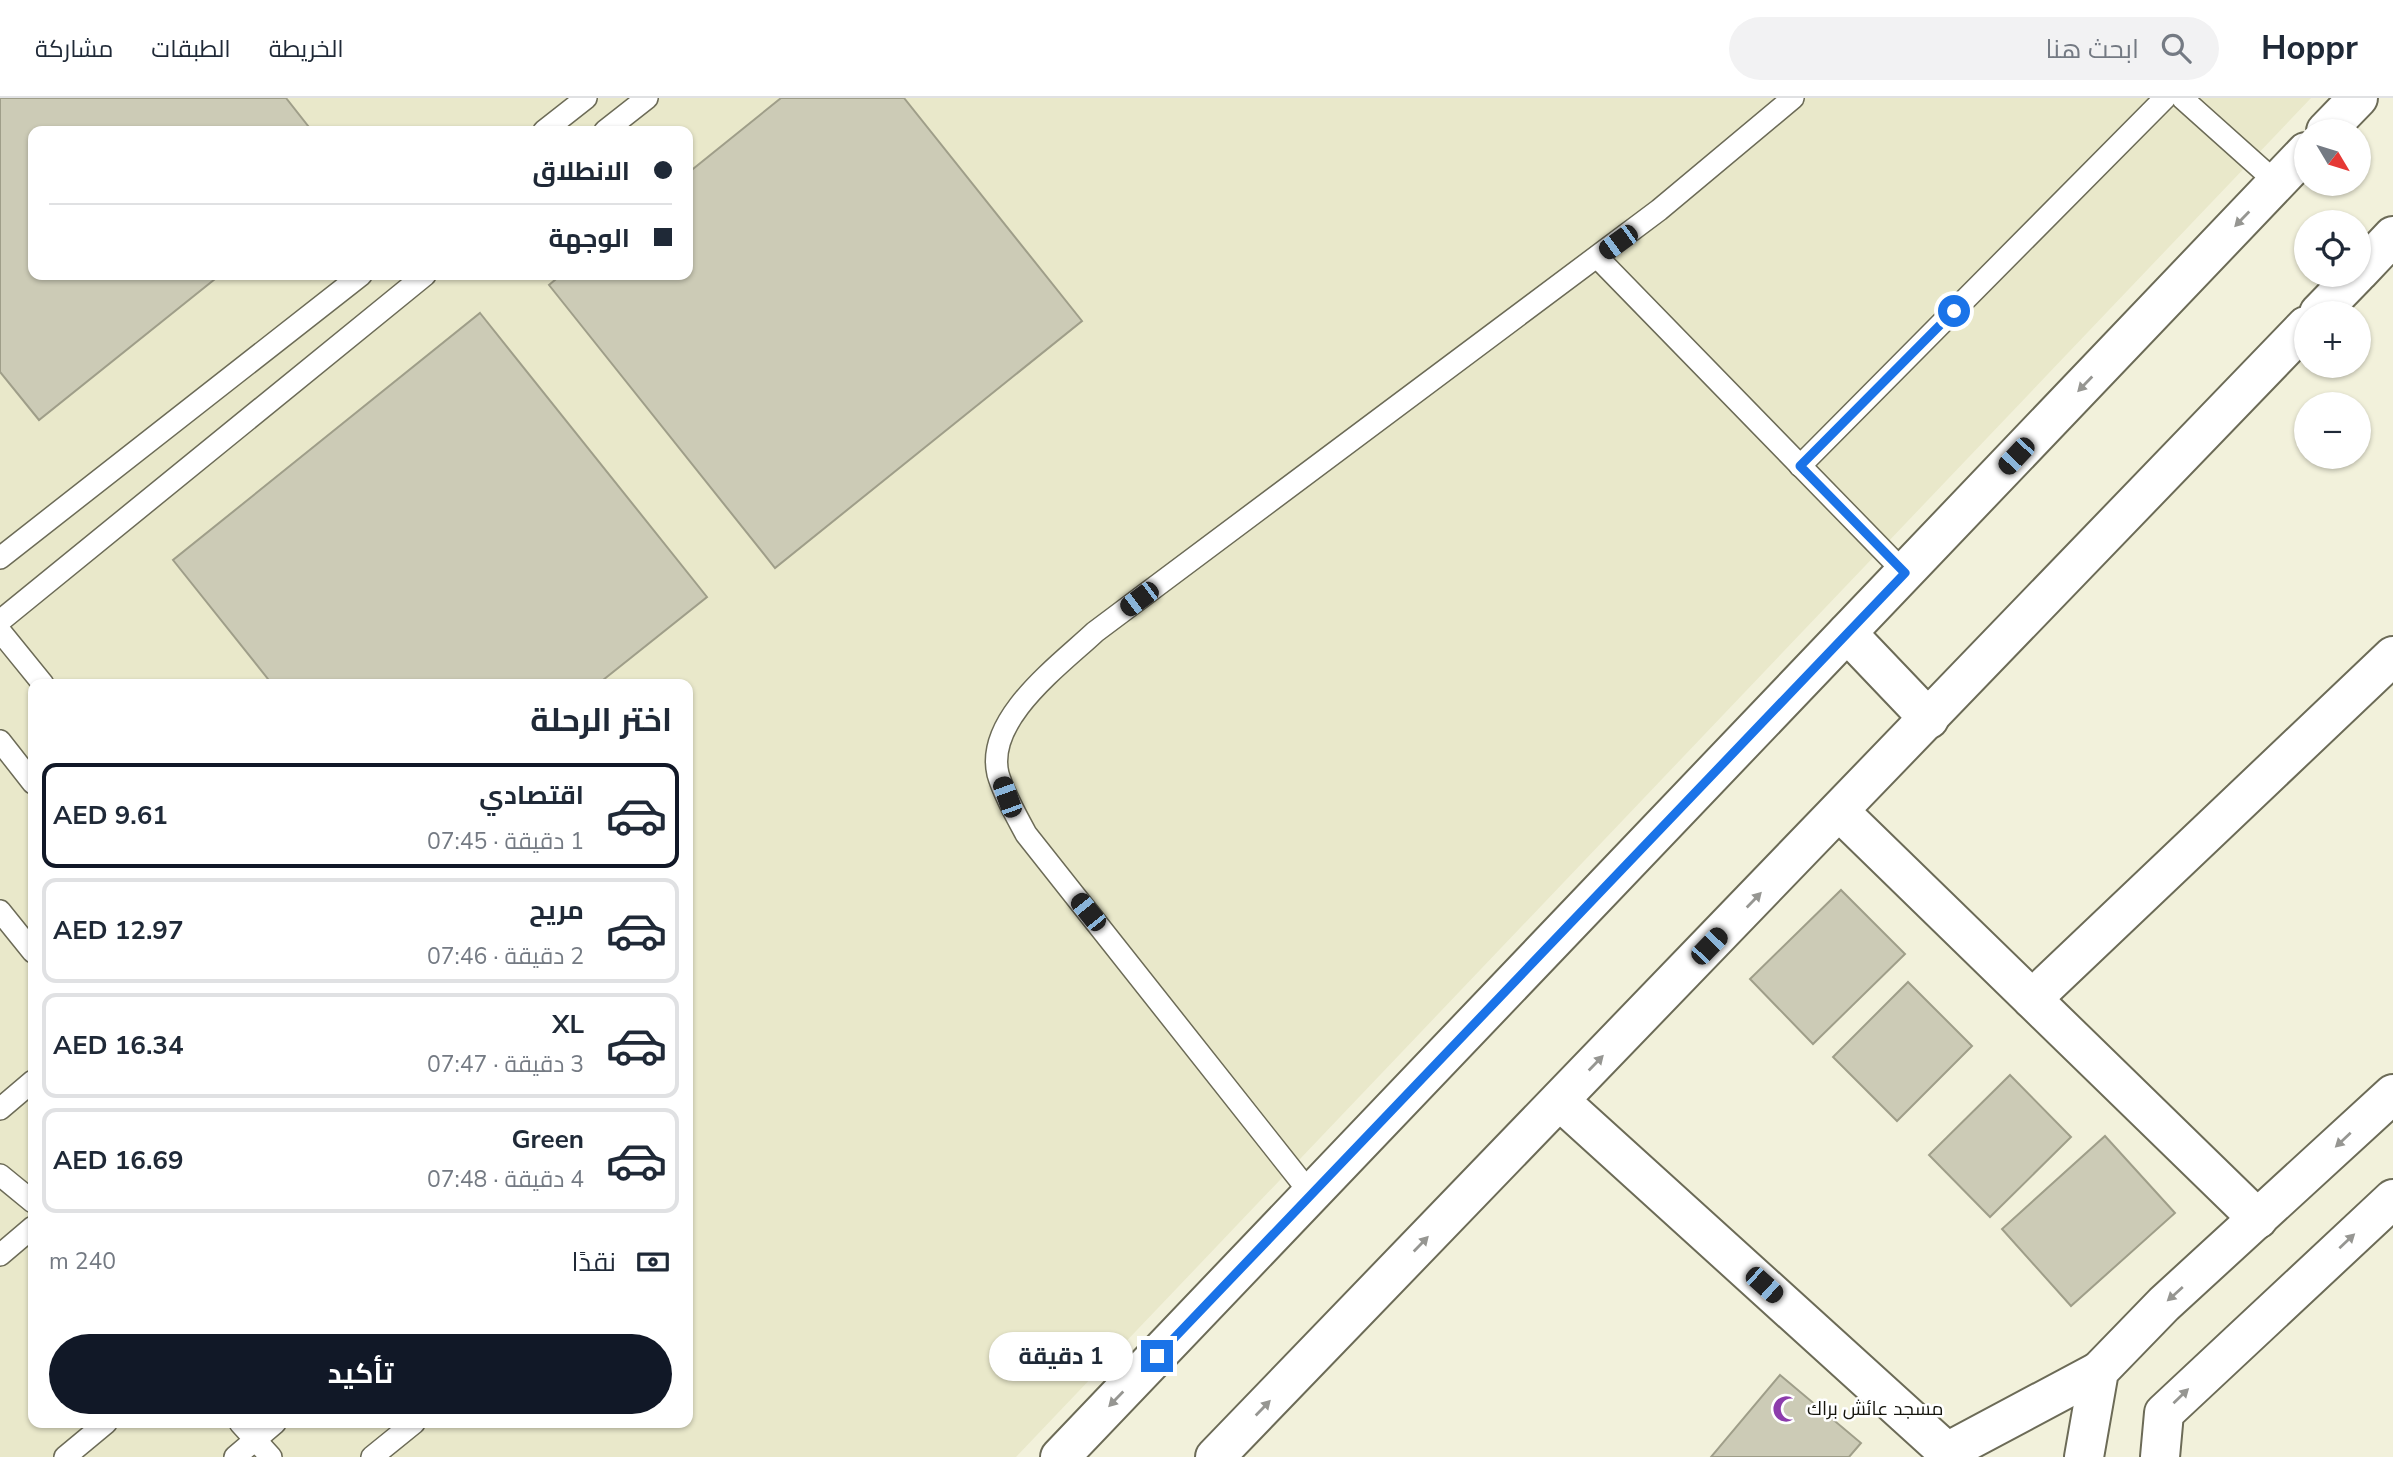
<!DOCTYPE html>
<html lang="ar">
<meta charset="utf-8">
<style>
:root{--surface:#fff;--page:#f2f2f3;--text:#1f2937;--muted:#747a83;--line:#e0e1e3;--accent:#111827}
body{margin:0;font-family:"Nunito Sans",Cairo,sans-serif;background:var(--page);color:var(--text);direction:rtl;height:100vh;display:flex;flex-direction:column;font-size:26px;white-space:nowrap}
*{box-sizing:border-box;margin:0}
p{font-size:23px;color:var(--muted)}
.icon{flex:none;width:38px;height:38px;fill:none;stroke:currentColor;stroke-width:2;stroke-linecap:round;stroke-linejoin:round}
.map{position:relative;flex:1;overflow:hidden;direction:ltr}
.panel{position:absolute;left:28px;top:581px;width:665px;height:749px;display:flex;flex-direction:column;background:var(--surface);border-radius:14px;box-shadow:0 2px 5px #0004;direction:rtl}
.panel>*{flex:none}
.guide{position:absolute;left:28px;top:28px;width:665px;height:154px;border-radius:14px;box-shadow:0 2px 5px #0004;direction:rtl;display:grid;align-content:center;height:154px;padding:0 21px;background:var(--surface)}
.needle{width:46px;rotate:128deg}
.tools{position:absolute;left:2294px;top:21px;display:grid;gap:14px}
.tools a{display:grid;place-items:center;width:77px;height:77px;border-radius:50%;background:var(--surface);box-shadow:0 2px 5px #0004;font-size:35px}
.end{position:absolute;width:32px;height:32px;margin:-16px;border:9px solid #1a73e8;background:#fff;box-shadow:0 0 0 4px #fff}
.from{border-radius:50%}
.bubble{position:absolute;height:49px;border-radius:24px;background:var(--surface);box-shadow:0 2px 5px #0004;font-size:23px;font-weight:700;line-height:49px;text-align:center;direction:rtl}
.car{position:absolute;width:21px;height:42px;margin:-21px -10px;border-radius:9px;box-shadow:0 0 5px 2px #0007;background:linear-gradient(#222 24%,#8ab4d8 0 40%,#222 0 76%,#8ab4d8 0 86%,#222 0)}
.guide b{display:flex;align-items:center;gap:24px;height:66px;font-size:26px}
.guide b+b{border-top:2px solid var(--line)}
.guide i{width:18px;height:18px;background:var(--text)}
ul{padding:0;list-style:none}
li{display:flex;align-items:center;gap:21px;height:105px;margin:0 14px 10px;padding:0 7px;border:4px solid var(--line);border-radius:14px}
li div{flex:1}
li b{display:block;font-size:26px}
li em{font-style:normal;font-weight:700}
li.current{border-color:var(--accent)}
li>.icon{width:63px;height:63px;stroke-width:1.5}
h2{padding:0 21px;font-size:32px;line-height:84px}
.pay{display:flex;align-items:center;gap:18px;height:77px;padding:0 21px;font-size:26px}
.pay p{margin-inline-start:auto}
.button{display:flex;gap:14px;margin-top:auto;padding:14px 21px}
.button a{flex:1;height:80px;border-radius:42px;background:var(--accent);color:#fff;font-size:28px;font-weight:700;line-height:80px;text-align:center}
header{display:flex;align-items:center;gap:42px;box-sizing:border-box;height:98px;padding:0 35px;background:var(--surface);border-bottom:2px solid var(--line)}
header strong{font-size:33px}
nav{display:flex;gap:38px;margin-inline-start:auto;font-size:24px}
.search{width:490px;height:63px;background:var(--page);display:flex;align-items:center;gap:18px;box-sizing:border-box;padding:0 24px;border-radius:38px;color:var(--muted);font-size:26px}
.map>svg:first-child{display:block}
.built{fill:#e9e8ca;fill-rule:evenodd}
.building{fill:#cccbb6;stroke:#9f9e89;stroke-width:2}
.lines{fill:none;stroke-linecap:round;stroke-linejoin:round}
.lane-casing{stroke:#6c6b57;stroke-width:24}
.street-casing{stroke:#6c6b57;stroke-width:42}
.secondary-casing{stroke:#6c6b57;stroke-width:42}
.lane{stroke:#fff;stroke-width:21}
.street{stroke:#fff;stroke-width:38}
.secondary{stroke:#fff;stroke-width:38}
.oneway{fill:#969692}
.route{stroke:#1a73e8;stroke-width:9}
.labels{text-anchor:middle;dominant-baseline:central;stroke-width:5;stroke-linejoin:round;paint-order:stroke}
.poi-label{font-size:19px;fill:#15150d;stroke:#fff;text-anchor:start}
</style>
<header>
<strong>Hoppr</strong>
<div class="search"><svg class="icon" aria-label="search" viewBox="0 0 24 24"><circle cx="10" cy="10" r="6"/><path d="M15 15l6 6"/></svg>ابحث هنا</div>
<nav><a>الخريطة</a><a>الطبقات</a><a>مشاركة</a></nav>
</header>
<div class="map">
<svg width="2393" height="1359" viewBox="0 0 2393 1359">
<rect width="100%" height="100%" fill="#f2f1db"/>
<path class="built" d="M0 0H2311L1016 1359H0ZM33 33H688V177H33ZM33 586H688V1325H33Z"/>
<g class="building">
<path d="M0 0H286L312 33H33V177H220L39 322 0 274Z"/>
<path d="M781 0H904L1082 223 775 470 549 187 561 177H688V75Z"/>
<path d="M480 215 707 499 598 586H272L173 462Z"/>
<path d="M1841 792 1905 856 1813 946 1750 881Z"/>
<path d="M1908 884 1972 948 1897 1023 1833 959Z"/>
<path d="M2010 977 2071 1039 1990 1119 1929 1057Z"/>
<path d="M2105 1038 2175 1115 2071 1208 2002 1131Z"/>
<path d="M1780 1277 1861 1345 1849 1359H1711Z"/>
</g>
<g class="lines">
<defs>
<g id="lane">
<path d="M2182 0 2277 85"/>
<path d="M544 33 586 0"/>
<path d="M605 33 647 0"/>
<path d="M1597 159 1905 475"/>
<path d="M1800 368 2165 0"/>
<path d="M0 460 361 177"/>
<path d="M0 523 425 177"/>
<path d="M0 533 43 586"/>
<path d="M0 643 33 685"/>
<path d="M0 813 33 854"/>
<path d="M0 1011 33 983"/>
<path d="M0 1077 33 1104"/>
<path d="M1311 1096 1026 736C1016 717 1004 697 998 676 985 621 1060 567 1095 534L1659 112 1793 0"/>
<path d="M0 1157 33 1129"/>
<path d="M240 1325 271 1359"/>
<path d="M65 1359 106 1325"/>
<path d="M235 1359 275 1325"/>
<path d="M372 1359 414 1325"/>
</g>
<g id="street">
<path d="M2326 33 2358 0"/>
<path d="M2359 174 2393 138"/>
<path d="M2319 215 2356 177"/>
<path d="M1847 535 1929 621"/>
<path d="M1839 713 2258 1121"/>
<path d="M2032 901 2393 558"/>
<path d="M1560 1003 1947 1354 2099 1273"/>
<path d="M1060 1359 2306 54"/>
<path d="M1215 1359 2306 228"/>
</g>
<g id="secondary">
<path d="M2084 1359 2099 1273 2164 1206 2393 996"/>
<path d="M2160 1359 2164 1315 2393 1101"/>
</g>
</defs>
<use href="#lane" class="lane-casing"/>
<use href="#street" class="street-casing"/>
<use href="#secondary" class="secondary-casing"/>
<use href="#lane" class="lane"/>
<use href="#street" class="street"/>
<use href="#secondary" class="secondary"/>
</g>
<defs><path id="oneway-solid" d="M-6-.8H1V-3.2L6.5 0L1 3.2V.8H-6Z" transform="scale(1.75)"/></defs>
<g class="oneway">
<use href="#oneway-solid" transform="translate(2242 121) rotate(134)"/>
<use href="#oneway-solid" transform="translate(2085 286) rotate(134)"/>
<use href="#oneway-solid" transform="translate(1754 802) rotate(-46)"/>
<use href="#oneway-solid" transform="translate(1596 965) rotate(-46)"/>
<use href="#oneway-solid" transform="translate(2343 1042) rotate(137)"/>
<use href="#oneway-solid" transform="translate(2347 1143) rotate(-43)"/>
<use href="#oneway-solid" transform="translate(1421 1146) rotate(-46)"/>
<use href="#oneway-solid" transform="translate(2175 1196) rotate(138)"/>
<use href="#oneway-solid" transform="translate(2181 1298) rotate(-44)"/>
<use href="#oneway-solid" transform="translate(1116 1301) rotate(134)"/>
<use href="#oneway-solid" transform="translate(1263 1310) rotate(-46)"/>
</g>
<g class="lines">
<path class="route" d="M1157 1258 1905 475 1800 368 1954 213"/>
</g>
<defs>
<symbol id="mosque-bare" viewBox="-9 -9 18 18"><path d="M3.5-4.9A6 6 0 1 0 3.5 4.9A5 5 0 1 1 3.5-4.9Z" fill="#8d3cac" stroke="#fff" stroke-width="2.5" paint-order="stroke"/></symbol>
</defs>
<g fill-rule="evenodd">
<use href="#mosque-bare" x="1767" y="1292" width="38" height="38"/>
</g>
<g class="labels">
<g class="poi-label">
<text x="1807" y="1311">مسجد عائش براك</text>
</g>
</g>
</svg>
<div class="tools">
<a><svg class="needle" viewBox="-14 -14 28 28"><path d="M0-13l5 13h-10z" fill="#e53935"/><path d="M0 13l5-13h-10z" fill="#747a83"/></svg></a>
<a><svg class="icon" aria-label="locate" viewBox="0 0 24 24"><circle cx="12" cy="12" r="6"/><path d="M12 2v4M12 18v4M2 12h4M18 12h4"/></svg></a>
<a>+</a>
<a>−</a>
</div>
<i class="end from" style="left:1954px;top:213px"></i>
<i class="end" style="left:1157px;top:1258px"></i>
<div class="bubble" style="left:989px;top:1234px;width:144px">1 دقيقة</div>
<i class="car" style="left:1618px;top:144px;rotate:234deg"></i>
<i class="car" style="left:2016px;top:358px;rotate:223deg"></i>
<i class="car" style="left:1139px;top:501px;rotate:233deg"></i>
<i class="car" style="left:1007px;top:699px;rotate:340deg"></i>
<i class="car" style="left:1088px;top:814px;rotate:321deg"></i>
<i class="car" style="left:1709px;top:848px;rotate:44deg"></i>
<i class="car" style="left:1764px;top:1187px;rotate:132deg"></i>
<div class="guide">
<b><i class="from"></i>الانطلاق</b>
<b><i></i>الوجهة</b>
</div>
<section class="panel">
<h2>اختر الرحلة</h2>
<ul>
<li class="current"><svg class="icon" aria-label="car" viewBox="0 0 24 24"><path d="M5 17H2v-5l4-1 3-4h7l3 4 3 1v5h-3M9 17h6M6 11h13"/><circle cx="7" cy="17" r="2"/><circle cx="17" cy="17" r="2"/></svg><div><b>اقتصادي</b><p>1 دقيقة · 07:45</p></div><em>AED 9.61</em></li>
<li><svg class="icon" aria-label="car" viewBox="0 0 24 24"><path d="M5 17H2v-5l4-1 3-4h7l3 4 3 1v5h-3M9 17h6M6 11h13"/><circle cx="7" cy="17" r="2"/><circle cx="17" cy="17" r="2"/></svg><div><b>مريح</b><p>2 دقيقة · 07:46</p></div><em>AED 12.97</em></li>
<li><svg class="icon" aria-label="car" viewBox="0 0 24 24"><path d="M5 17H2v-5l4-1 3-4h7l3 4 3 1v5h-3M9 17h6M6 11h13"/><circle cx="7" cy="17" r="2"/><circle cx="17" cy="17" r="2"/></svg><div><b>XL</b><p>3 دقيقة · 07:47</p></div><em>AED 16.34</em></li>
<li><svg class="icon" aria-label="car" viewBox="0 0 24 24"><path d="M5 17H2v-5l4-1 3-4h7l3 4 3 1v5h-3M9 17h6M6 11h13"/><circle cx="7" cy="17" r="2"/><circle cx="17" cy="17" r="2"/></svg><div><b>Green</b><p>4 دقيقة · 07:48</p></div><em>AED 16.69</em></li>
</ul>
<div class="pay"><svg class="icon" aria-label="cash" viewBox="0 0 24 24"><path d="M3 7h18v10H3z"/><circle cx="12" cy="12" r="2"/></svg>نقدًا<p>240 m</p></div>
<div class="button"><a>تأكيد</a></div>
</section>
</div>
